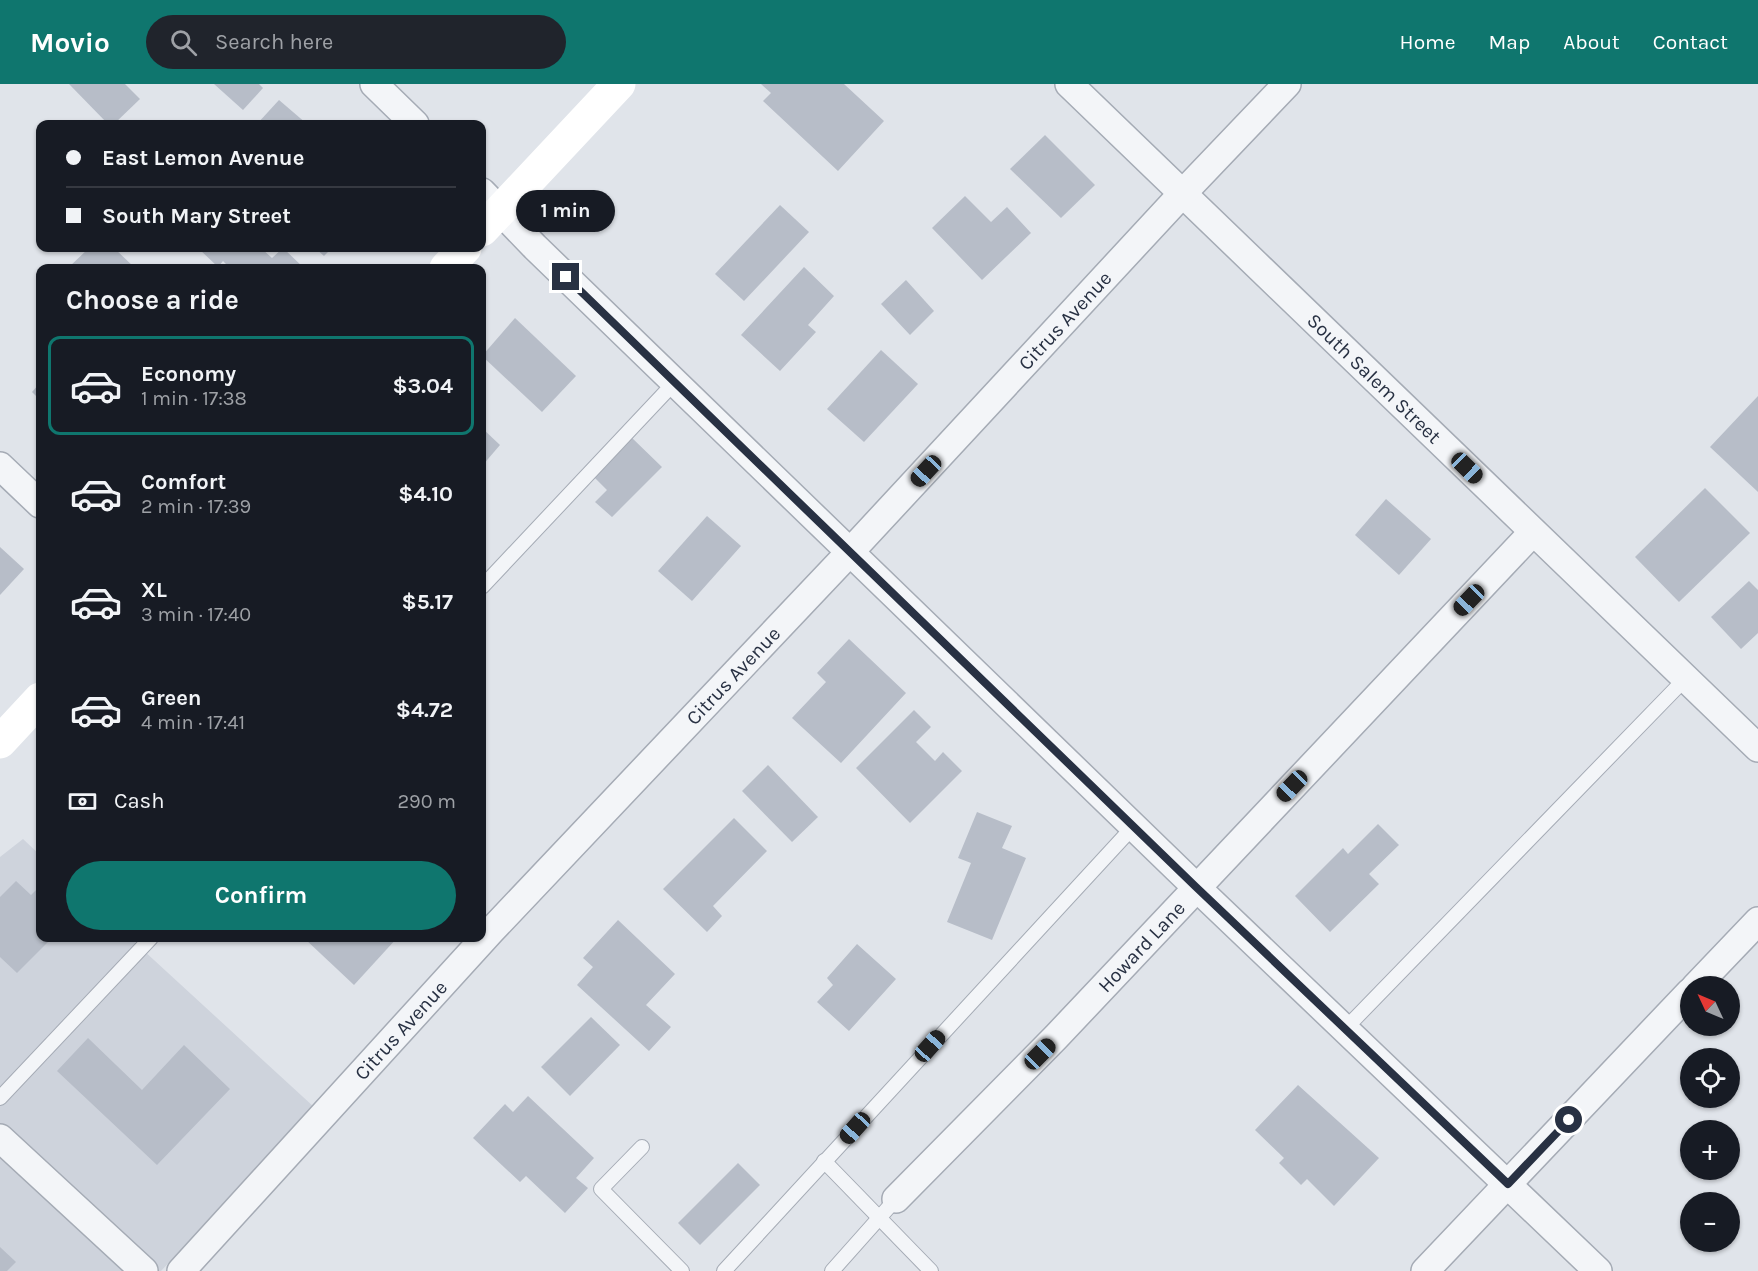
<!DOCTYPE html>
<meta charset="utf-8">
<style>
:root{--surface:#171b24;--page:#20242c;--text:#f1f3f6;--muted:#9ea1a6;--line:#363941;--accent:#0f766e}
body{margin:0;font-family:Karla,sans-serif;background:var(--page);color:var(--text);height:100vh;display:flex;flex-direction:column;font-size:22px;white-space:nowrap}
*{box-sizing:border-box;margin:0}
p{font-size:20px;color:var(--muted)}
.icon{flex:none;width:33px;height:33px;fill:none;stroke:currentColor;stroke-width:2;stroke-linecap:round;stroke-linejoin:round}
.map{position:relative;flex:1;overflow:hidden}
.details{position:absolute;left:36px;top:180px;width:450px;height:678px;display:flex;flex-direction:column;background:var(--surface);border-radius:12px;box-shadow:0 2px 4px #0004}
.details>*{flex:none}
.guide{position:absolute;left:36px;top:36px;width:450px;height:132px;border-radius:12px;box-shadow:0 2px 4px #0004;display:grid;align-content:center;height:132px;padding:0 30px;background:var(--surface)}
.needle{width:39px;rotate:314deg}
.tools{position:absolute;left:1680px;top:892px;display:grid;gap:12px}
.tools a{display:grid;place-items:center;width:60px;height:60px;border-radius:50%;background:var(--surface);box-shadow:0 2px 4px #0004;font-size:30px}
.end{position:absolute;width:27px;height:27px;margin:-14px;border:8px solid #283143;background:#fff;box-shadow:0 0 0 3px #fff}
.from{border-radius:50%}
.bubble{position:absolute;height:42px;border-radius:21px;background:var(--surface);box-shadow:0 2px 4px #0004;font-size:20px;font-weight:700;line-height:42px;text-align:center}
.car{position:absolute;width:18px;height:36px;margin:-18px -9px;border-radius:8px;box-shadow:0 0 4px 2px #0007;background:linear-gradient(#222 24%,#8ab4d8 0 40%,#222 0 76%,#8ab4d8 0 86%,#222 0)}
.guide b{display:flex;align-items:center;gap:21px;height:57px;font-size:22px}
.guide b+b{border-top:2px solid var(--line)}
.guide i{width:15px;height:15px;background:var(--text)}
ul{padding:0;list-style:none}
li{display:flex;align-items:center;gap:18px;height:99px;margin:0 12px 9px;padding:0 18px;border:3px solid transparent;border-radius:12px}
li div{flex:1}
li b{display:block;font-size:22px}
li em{font-style:normal;font-weight:700}
li.selected{border-color:var(--accent)}
li>.icon{width:54px;height:54px;stroke-width:1.5}
h2{padding:0 30px;font-size:27px;line-height:72px}
.pay{display:flex;align-items:center;gap:15px;height:66px;padding:0 30px;font-size:22px}
.pay p{margin-inline-start:auto}
.cta{display:flex;gap:12px;margin-top:auto;padding:12px 30px}
.cta a{flex:1;height:69px;border-radius:36px;background:var(--accent);color:#fff;font-size:24px;font-weight:700;line-height:69px;text-align:center}
header{display:flex;align-items:center;gap:36px;box-sizing:border-box;height:84px;padding:0 30px;background:var(--accent);color:#fff}
header strong{font-size:28px}
nav{display:flex;gap:33px;margin-inline-start:auto;font-size:21px}
.search{width:420px;height:54px;background:var(--page);display:flex;align-items:center;gap:15px;box-sizing:border-box;padding:0 21px;border-radius:33px;color:var(--muted);font-size:22px}
.map>svg:first-child{display:block}
.built{fill:#ced3dc}
.building{fill:#b7bdc8}
.lines{fill:none;stroke-linecap:round;stroke-linejoin:round}
.service-casing{stroke:#a5abb5;stroke-width:16}
.minor-casing{stroke:#a5abb5;stroke-width:30}
.service{stroke:#f3f5f8;stroke-width:14}
.minor{stroke:#f3f5f8;stroke-width:27}
.secondary{stroke:#fff;stroke-width:33}
.route{stroke:#283143;stroke-width:8}
.labels{text-anchor:middle;dominant-baseline:central;stroke-width:5;stroke-linejoin:round;paint-order:stroke}
.street-label{font-size:20px;fill:#283143;stroke:#f0f3f7}
</style>
<header>
<strong>Movio</strong>
<div class="search"><svg class="icon" aria-label="search" viewBox="0 0 24 24"><circle cx="10" cy="10" r="6"/><path d="M15 15l6 6"/></svg>Search here</div>
<nav><a>Home</a><a>Map</a><a>About</a><a>Contact</a></nav>
</header>
<div class="map">
<svg width="1758" height="1187" viewBox="0 0 1758 1187">
<rect width="100%" height="100%" fill="#e0e4ea"/>
<path class="built" d="M23 755 40 771V854H130L314 1023 161 1187H0V773Z"/>
<g class="building">
<path d="M69 0H125L140 15 114 40H108Z"/>
<path d="M214 0H259L263 4 243 26Z"/>
<path d="M761 0H844L884 37 838 87 763 17 771 9Z"/>
<path d="M279 16 307 40H257Z"/>
<path d="M1045 51 1095 101 1061 134 1010 85Z"/>
<path d="M965 112 991 138 1007 123 1031 149 982 196 932 144Z"/>
<path d="M780 121 809 148 744 217 715 190Z"/>
<path d="M89 164H114L135 184H68Z"/>
<path d="M198 164H261L272 174 283 164 304 184H230L223 177 218 183Z"/>
<path d="M315 164H332L324 172Z"/>
<path d="M804 183 834 212 808 241 816 248 780 287 741 251Z"/>
<path d="M906 196 934 227 910 251 881 220Z"/>
<path d="M515 234 576 292 542 328 482 272Z"/>
<path d="M881 266 918 300 864 358 827 325Z"/>
<path d="M40 299V316L32 308Z"/>
<path d="M1758 312V408L1710 363Z"/>
<path d="M482 344 500 361 482 382Z"/>
<path d="M631 353 662 383 612 433 595 418 607 406 593 392Z"/>
<path d="M1705 404 1750 449 1679 518 1635 473Z"/>
<path d="M1386 415 1431 455 1399 491 1355 451Z"/>
<path d="M707 432 741 462 692 517 658 487Z"/>
<path d="M0 463 24 485 0 511Z"/>
<path d="M1749 497 1758 506V549L1741 565 1711 533Z"/>
<path d="M849 555 906 609 841 679 792 634 826 598 817 589Z"/>
<path d="M914 626 931 643 916 658 935 677 943 668 962 687 910 739 856 684Z"/>
<path d="M768 681 818 733 792 758 742 707Z"/>
<path d="M977 728 1012 742 1002 764 1026 774 992 856 947 838 971 779 958 774Z"/>
<path d="M734 734 767 767 713 822 722 832 707 848 663 805Z"/>
<path d="M1378 740 1399 761 1369 790 1379 800 1330 848 1295 812 1343 764 1348 770Z"/>
<path d="M16 797 31 811 40 802V854H52L17 889 0 873V813Z"/>
<path d="M618 836 675 890 646 921 671 943 649 967 577 901 593 883 583 874Z"/>
<path d="M304 854H397L354 901Z"/>
<path d="M857 860 896 895 849 947 817 918 833 901 827 894Z"/>
<path d="M591 933 620 961 570 1012 541 983Z"/>
<path d="M88 954 142 1006 184 961 230 1005 157 1081 57 987Z"/>
<path d="M1298 1001 1379 1074 1334 1122 1307 1095 1301 1101 1279 1079 1284 1074 1255 1046Z"/>
<path d="M528 1012 594 1074 576 1094 588 1104 565 1129 526 1092 520 1098 473 1054 505 1020 513 1028Z"/>
<path d="M738 1079 760 1101 700 1161 678 1139Z"/>
<path d="M0 1163 16 1178 7 1187H0Z"/>
</g>
<g class="lines">
<defs>
<g id="service">
<path d="M482 503 675 298"/>
<path d="M1344 946 1685 595"/>
<path d="M0 1014 151 854"/>
<path d="M642 1063 601 1105 682 1187"/>
<path d="M824 1077 931 1187"/>
<path d="M724 1187 1133 743"/>
<path d="M832 1187 896 1115"/>
</g>
<g id="minor">
<path d="M374 0 415 40"/>
<path id="s1" d="M1069 0 1758 664"/>
<path d="M482 108 535 163 1196 803 1598 1187"/>
<path d="M0 382 40 420"/>
<path d="M1695 903 1758 837"/>
<path d="M0 1054 144 1187"/>
<path id="s2" d="M896 1115 1056 953 1533 448"/>
<path id="s3" d="M181 1187 491 847 850 468 1182 110 1287 0"/>
<path d="M1425 1187 1690 908"/>
</g>
</defs>
<use href="#service" class="service-casing"/>
<use href="#minor" class="minor-casing"/>
<use href="#service" class="service"/>
<use href="#minor" class="minor"/>
<g class="secondary">
<path d="M482 146 619 0"/>
<path d="M446 184 465 164"/>
<path d="M0 658 40 615"/>
</g>
</g>
<g class="lines">
<path class="route" d="M566 193 1196 803 1508 1100 1569 1036"/>
</g>
<g class="labels">
<g class="street-label">
<text stroke="none"><textPath href="#s3" startOffset="1298">Citrus Avenue</textPath></text>
<text stroke="none"><textPath href="#s1" startOffset="424">South Salem Street</textPath></text>
<text stroke="none"><textPath href="#s3" startOffset="812">Citrus Avenue</textPath></text>
<text stroke="none"><textPath href="#s2" startOffset="352">Howard Lane</textPath></text>
<text stroke="none"><textPath href="#s3" startOffset="326">Citrus Avenue</textPath></text>
</g>
</g>
</svg>
<div class="tools">
<a><svg class="needle" viewBox="-14 -14 28 28"><path d="M0-13l5 13h-10z" fill="#e53935"/><path d="M0 13l5-13h-10z" fill="#9ea1a6"/></svg></a>
<a><svg class="icon" aria-label="locate" viewBox="0 0 24 24"><circle cx="12" cy="12" r="6"/><path d="M12 2v4M12 18v4M2 12h4M18 12h4"/></svg></a>
<a>+</a>
<a>−</a>
</div>
<i class="end from" style="left:1569px;top:1036px"></i>
<i class="end" style="left:566px;top:193px"></i>
<div class="bubble" style="left:516px;top:106px;width:99px">1 min</div>
<i class="car" style="left:1467px;top:384px;rotate:134deg"></i>
<i class="car" style="left:926px;top:387px;rotate:223deg"></i>
<i class="car" style="left:1469px;top:516px;rotate:224deg"></i>
<i class="car" style="left:1292px;top:702px;rotate:224deg"></i>
<i class="car" style="left:930px;top:962px;rotate:42deg"></i>
<i class="car" style="left:1040px;top:970px;rotate:45deg"></i>
<i class="car" style="left:855px;top:1044px;rotate:222deg"></i>
<div class="guide">
<b><i class="from"></i>East Lemon Avenue</b>
<b><i></i>South Mary Street</b>
</div>
<section class="details">
<h2>Choose a ride</h2>
<ul>
<li class="selected"><svg class="icon" aria-label="car" viewBox="0 0 24 24"><path d="M5 17H2v-5l4-1 3-4h7l3 4 3 1v5h-3M9 17h6M6 11h13"/><circle cx="7" cy="17" r="2"/><circle cx="17" cy="17" r="2"/></svg><div><b>Economy</b><p>1 min · 17:38</p></div><em>$3.04</em></li>
<li><svg class="icon" aria-label="car" viewBox="0 0 24 24"><path d="M5 17H2v-5l4-1 3-4h7l3 4 3 1v5h-3M9 17h6M6 11h13"/><circle cx="7" cy="17" r="2"/><circle cx="17" cy="17" r="2"/></svg><div><b>Comfort</b><p>2 min · 17:39</p></div><em>$4.10</em></li>
<li><svg class="icon" aria-label="car" viewBox="0 0 24 24"><path d="M5 17H2v-5l4-1 3-4h7l3 4 3 1v5h-3M9 17h6M6 11h13"/><circle cx="7" cy="17" r="2"/><circle cx="17" cy="17" r="2"/></svg><div><b>XL</b><p>3 min · 17:40</p></div><em>$5.17</em></li>
<li><svg class="icon" aria-label="car" viewBox="0 0 24 24"><path d="M5 17H2v-5l4-1 3-4h7l3 4 3 1v5h-3M9 17h6M6 11h13"/><circle cx="7" cy="17" r="2"/><circle cx="17" cy="17" r="2"/></svg><div><b>Green</b><p>4 min · 17:41</p></div><em>$4.72</em></li>
</ul>
<div class="pay"><svg class="icon" aria-label="cash" viewBox="0 0 24 24"><path d="M3 7h18v10H3z"/><circle cx="12" cy="12" r="2"/></svg>Cash<p>290 m</p></div>
<div class="cta"><a>Confirm</a></div>
</section>
</div>
